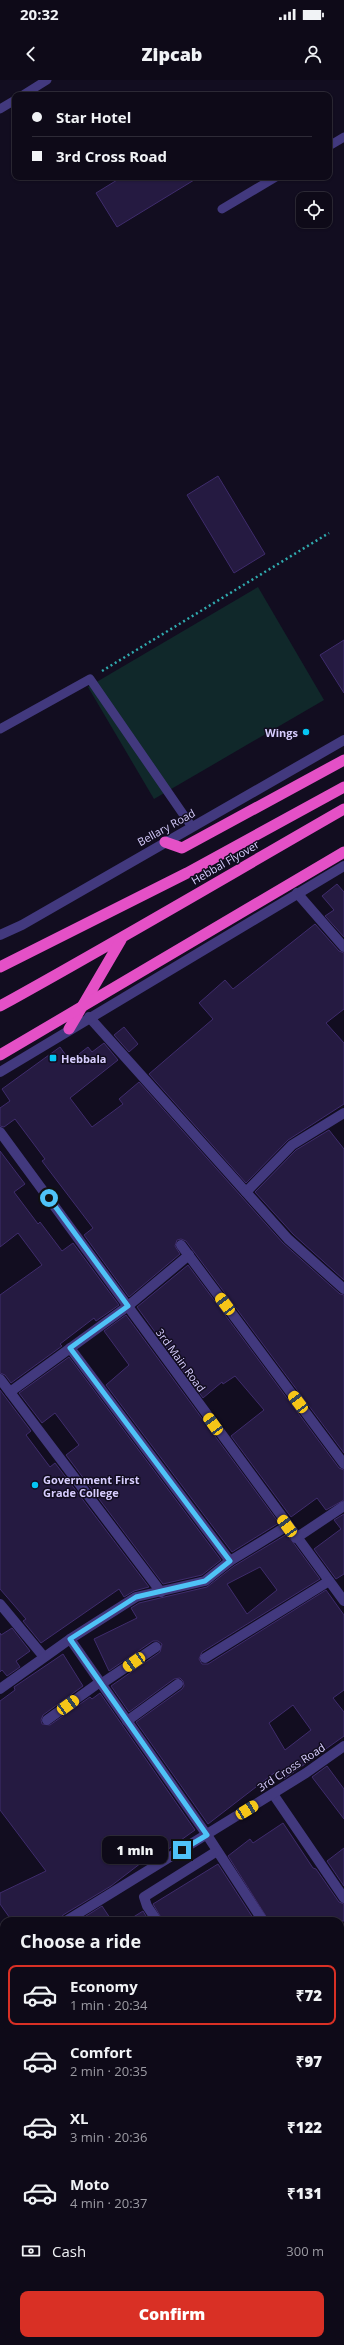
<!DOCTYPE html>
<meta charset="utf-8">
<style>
:root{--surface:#0e0a18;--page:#171321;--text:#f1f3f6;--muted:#9b9aa2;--line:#2e2b37;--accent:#d93025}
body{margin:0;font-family:"Open Sans",sans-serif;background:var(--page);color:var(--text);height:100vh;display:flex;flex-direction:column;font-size:15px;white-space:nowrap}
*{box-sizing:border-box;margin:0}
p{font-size:13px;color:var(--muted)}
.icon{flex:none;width:22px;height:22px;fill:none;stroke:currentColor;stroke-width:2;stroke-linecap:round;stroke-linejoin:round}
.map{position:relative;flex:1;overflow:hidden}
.side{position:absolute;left:0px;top:1837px;width:344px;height:428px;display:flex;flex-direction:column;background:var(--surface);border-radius:12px 12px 0 0;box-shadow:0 1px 3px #0004,0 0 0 1px var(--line)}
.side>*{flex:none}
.top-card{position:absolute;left:12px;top:12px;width:320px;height:88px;border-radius:8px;box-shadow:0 1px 3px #0004,0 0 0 1px var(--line);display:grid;align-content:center;height:88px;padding:0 20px;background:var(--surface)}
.buttons{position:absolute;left:296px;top:112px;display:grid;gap:8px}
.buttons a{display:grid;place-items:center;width:36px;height:36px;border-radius:8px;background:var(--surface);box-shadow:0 1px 3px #0004,0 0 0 1px var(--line);font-size:20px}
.end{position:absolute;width:18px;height:18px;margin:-9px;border:5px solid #4fc3f7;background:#111;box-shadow:0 0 0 2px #111}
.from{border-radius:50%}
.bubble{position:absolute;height:28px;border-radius:8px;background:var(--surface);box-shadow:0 1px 3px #0004,0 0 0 1px var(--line);font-size:13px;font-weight:800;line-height:28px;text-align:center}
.car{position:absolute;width:12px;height:24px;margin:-12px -6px;border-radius:5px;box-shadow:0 0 3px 1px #0007;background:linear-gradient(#f5c518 24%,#345 0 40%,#f5c518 0 76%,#345 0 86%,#f5c518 0)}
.top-card b{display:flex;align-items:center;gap:14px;height:38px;font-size:15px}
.top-card b+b{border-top:1px solid var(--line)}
.top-card i{width:10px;height:10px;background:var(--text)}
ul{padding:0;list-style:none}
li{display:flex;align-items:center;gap:12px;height:60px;margin:0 8px 6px;padding:0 12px;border:2px solid transparent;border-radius:8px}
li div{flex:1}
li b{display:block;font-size:15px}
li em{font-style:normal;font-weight:800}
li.selected{border-color:var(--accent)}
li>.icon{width:36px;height:36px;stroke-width:1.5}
h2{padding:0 20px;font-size:18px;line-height:48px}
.pay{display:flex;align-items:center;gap:10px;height:44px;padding:0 20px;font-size:15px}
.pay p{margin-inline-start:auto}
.button{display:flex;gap:8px;margin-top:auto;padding:8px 20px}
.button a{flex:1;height:46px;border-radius:8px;background:var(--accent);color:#fff;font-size:16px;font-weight:800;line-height:46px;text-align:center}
.status{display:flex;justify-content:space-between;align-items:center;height:28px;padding:0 20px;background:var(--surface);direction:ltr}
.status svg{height:11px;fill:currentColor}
header{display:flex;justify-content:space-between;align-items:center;height:52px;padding:0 20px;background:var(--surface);font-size:18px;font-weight:800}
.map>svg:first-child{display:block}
.green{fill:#10282a}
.building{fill:#251a41;stroke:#3f2c6c;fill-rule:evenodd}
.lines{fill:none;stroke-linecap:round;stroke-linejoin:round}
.path{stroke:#30abaf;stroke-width:2.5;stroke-dasharray:2 3;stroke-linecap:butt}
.service{stroke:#42397e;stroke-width:9}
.minor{stroke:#42397e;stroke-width:10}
.tertiary{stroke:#42397e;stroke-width:10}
.trunk{stroke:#e450c6;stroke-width:11}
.trunk-bridge{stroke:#e450c6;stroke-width:11}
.route{stroke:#4fc3f7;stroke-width:5}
.poi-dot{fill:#05c5f3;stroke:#120d20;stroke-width:1.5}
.labels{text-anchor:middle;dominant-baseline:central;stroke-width:3;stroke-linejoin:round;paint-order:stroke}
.poi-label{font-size:11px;font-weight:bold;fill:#d7cdfe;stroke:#120d20;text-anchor:start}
.street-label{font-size:11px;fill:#d7cdfe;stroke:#120d20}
</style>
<div class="status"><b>20:32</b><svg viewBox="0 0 49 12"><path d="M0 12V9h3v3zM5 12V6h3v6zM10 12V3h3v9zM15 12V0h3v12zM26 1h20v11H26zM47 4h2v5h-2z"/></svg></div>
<header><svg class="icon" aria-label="back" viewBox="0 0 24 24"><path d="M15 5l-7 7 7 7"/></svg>Zipcab<svg class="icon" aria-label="person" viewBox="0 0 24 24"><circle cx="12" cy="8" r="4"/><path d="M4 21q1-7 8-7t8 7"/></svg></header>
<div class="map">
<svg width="344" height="2265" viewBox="0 0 344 2265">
<rect width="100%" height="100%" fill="#120d20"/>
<g class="green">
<path d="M258 507 324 620 154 719 88 607Z"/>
<path d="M0 1986 4 1993V2261H113L104 2265H0Z"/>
</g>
<g class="building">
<path d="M122 97H199L117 147 96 113Z"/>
<path d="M218 396 265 474 234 493 187 415Z"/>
<path d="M344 560V613L320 575Z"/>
<path d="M337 804 344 812V857L325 836 334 830 322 816Z"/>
<path d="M315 844 339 871 344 873V929L326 943 344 963V1024L288 1060 246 1103 149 994 213 939 199 923 225 900 233 909Z"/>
<path d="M124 947 138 964 129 972 114 955Z"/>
<path d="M104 963 118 980 70 1018 92 1047 123 1024 119 1019 139 1002 283 1163 340 1214 344 1215V1373L186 1161 181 1159 177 1160 175 1166 180 1174 129 1217 84 1155 93 1148 42 1081 45 1079 15 1039 4 1047 0 1046V1028L10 1021 2 1009 60 967 70 981 88 967 92 972Z"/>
<path d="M329 1050 344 1069V1200L293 1154 255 1112 296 1070Z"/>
<path d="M0 1071 25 1104 14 1112 38 1144 40 1142 62 1171 73 1163 119 1225 96 1241 94 1238 60 1264 62 1266 11 1303 5 1295 0 1293V1215L42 1185 18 1153 0 1167Z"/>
<path d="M188 1185 339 1388 344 1390V1420L326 1430 317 1418 291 1437 231 1356 264 1330 235 1296 223 1304 222 1302 203 1318 137 1227Z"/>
<path d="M126 1235 279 1443 232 1472 106 1305 129 1285 104 1251Z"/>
<path d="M69 1277 221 1480 202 1495 163 1504 66 1375 79 1365 55 1333 42 1343 19 1313Z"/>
<path d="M0 1310 31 1351 26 1355 50 1387 55 1383 149 1507 134 1511 124 1517 119 1509 41 1563 23 1541 26 1539 0 1509Z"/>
<path d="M344 1434V1494L336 1499 314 1469 341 1449 334 1440Z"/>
<path d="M287 1454 320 1499 202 1572 199 1579 202 1584H208L326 1510 344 1535V1610L333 1618 344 1632V1656L284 1699 278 1690 208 1744 136 1642 182 1609 184 1606 183 1601 180 1598 174 1599 129 1632 111 1606 160 1572 162 1564 158 1561H153L109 1591 94 1559 137 1538 131 1528 139 1523 207 1507 234 1486ZM260 1487 277 1510 247 1534 227 1504ZM293 1625 311 1650 285 1670 269 1643Z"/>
<path d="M12 1548 30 1571 16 1581 20 1587 7 1596 2 1590 0 1592V1553L1 1555Z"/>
<path d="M63 1574 83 1606 43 1635 41 1640 42 1644 50 1645 90 1617 92 1619 100 1613 195 1750 160 1775 159 1773 141 1783 111 1806 63 1835 60 1841H12L0 1824V1813L46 1791 0 1730V1621L15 1610 14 1607Z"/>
<path d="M327 1686 344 1709V1739L312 1697Z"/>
<path d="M283 1743 313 1788 316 1789 339 1822 344 1824V1841H269L228 1776 250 1759 253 1763Z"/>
<path d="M344 1768V1806L327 1781Z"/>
<path d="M218 1784 255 1841H163L153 1824Z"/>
<path d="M102 1826 112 1841H78Z"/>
<path d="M143 1831 149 1841H127Z"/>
</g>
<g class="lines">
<path class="path" d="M102 591 329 453"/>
<g class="service">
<path d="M23 15 47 0"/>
<path d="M0 29 15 20"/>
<path d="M329 66 344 57"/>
<path d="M222 129 276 97"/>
<path d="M0 649 90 599 192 747"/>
</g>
<g class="minor">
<path d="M297 813 344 867"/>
<path d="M89 937 288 1159 344 1209"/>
<path d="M0 1052 344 1521"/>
<path d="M246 1112 292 1065 344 1033"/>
<path d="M181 1165 344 1384"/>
<path d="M70 1268 230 1481"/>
<path d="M0 1299 161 1512"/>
<path d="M10 1312 128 1226 189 1175"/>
<path d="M296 1458 344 1426"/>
<path d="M0 1524 44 1577"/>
<path d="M70 1559 207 1755 263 1841"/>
<path d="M205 1578 329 1501"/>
<path d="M101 1604 156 1567"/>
<path d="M0 1609 70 1559 136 1517 205 1501 230 1481 287 1446"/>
<path d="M47 1640 100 1602"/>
<path d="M127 1641 178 1604"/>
<path d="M273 1714 344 1818"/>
<path d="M66 1841 306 1693 344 1666"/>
<path d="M157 1841 147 1826 144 1817 217 1771"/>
<path d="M340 2049 344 2047"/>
<path d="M341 2194 344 2196"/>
<path d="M140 2265 148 2261"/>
</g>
<g class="tertiary">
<path d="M0 855 22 845 344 660"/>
<path d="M0 992 344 786"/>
<path d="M0 1880 4 1886"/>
<path d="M149 2261 151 2265"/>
</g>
<g class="trunk">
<path d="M165 762 182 768 344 680"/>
<path d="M0 887 187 793 344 707"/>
<path d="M0 926C116 862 229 795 344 729"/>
<path d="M69 949 121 860"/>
</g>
<path class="trunk-bridge" d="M0 975 344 772"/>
</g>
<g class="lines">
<path class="route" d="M49 1118 128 1226 70 1268 230 1481 205 1501 136 1517 70 1559 207 1755 182 1770"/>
</g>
<g class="poi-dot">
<circle cx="306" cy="652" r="4"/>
<rect x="49" y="974" width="8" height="8" rx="2"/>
<circle cx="35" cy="1405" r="4"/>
</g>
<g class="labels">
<g class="poi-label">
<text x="298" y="652" text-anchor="end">Wings</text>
<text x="61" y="978">Hebbala</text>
<text x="43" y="1399">Government First<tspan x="43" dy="13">Grade College</tspan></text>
</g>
<g class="street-label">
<text transform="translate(166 747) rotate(-29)">Bellary Road</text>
<text transform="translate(225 782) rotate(-30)">Hebbal Flyover</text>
<text transform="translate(181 1280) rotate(54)">3rd Main Road</text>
<text transform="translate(291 1687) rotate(-33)">3rd Cross Road</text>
</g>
</g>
</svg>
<div class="buttons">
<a><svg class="icon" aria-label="locate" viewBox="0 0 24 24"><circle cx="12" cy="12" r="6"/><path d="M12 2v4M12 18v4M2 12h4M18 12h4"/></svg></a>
</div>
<i class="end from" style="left:49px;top:1118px"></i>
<i class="end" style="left:182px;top:1770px"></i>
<div class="bubble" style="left:102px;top:1756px;width:66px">1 min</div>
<i class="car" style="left:225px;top:1224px;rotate:323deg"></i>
<i class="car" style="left:298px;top:1322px;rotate:323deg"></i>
<i class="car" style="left:213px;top:1344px;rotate:324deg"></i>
<i class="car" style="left:287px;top:1446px;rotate:324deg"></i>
<i class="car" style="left:134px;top:1582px;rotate:236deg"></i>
<i class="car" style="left:68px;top:1625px;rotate:54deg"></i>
<i class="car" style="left:247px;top:1730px;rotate:58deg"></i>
<div class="top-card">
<b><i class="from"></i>Star Hotel</b>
<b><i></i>3rd Cross Road</b>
</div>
<section class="side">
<h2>Choose a ride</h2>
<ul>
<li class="selected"><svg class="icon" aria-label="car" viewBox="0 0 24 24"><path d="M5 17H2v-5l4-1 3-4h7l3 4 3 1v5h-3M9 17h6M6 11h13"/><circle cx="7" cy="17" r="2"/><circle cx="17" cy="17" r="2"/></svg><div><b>Economy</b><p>1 min · 20:34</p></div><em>₹72</em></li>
<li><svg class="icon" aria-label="car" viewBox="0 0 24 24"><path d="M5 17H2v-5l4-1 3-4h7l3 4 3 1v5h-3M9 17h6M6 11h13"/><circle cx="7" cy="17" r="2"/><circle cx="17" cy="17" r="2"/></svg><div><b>Comfort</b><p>2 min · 20:35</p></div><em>₹97</em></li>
<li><svg class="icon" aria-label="car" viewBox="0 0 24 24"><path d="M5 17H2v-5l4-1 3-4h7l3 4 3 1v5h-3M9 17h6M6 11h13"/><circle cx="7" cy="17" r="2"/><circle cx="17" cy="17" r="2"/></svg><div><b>XL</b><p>3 min · 20:36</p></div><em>₹122</em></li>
<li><svg class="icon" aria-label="car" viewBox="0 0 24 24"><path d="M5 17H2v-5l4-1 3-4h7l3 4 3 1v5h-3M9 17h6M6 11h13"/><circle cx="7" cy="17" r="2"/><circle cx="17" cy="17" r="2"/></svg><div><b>Moto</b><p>4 min · 20:37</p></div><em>₹131</em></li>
</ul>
<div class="pay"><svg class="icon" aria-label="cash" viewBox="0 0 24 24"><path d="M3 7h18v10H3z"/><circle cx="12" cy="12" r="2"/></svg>Cash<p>300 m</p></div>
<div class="button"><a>Confirm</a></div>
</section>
</div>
